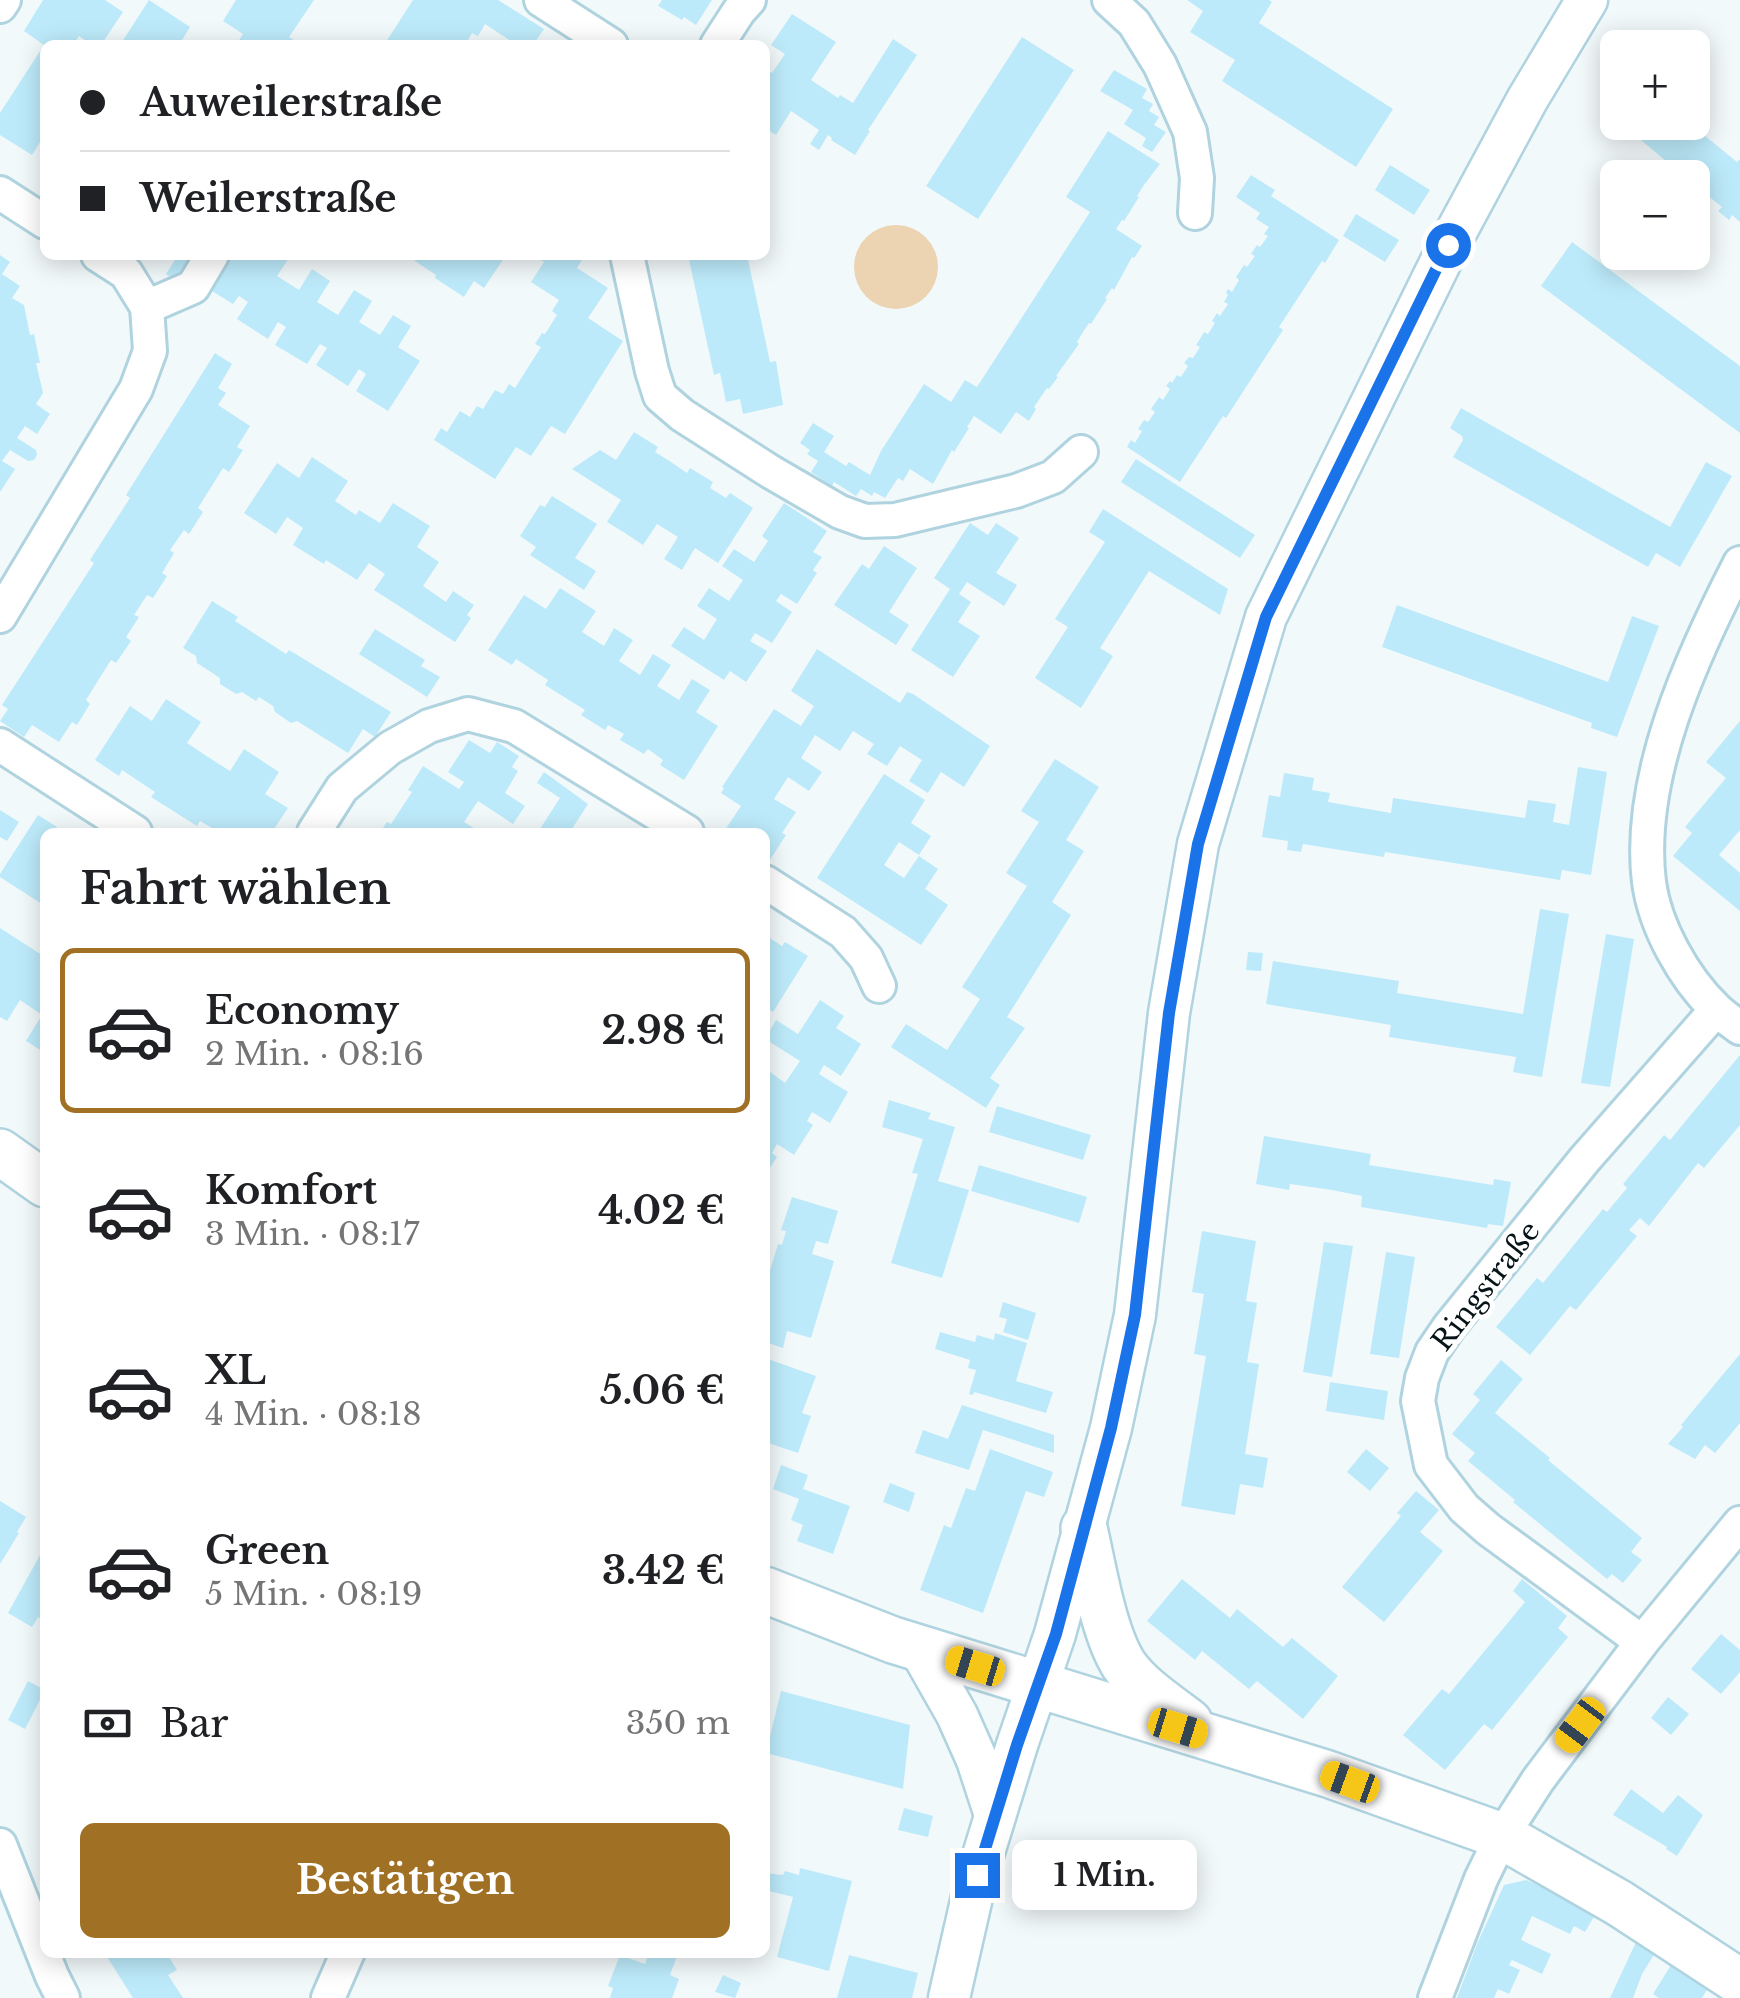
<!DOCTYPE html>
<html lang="de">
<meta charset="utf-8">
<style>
:root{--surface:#fff;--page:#f2f2f2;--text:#202124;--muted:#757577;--line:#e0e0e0;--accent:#a07124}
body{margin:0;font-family:"Libre Baskerville",serif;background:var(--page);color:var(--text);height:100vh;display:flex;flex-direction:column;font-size:38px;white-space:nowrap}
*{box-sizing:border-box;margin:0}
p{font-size:32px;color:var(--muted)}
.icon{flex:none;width:55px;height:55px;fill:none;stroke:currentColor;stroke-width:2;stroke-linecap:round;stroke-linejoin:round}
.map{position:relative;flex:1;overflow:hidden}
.sheet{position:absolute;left:40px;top:828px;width:730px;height:1130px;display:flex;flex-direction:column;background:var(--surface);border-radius:15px;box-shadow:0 5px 25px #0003}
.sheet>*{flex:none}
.top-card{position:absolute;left:40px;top:40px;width:730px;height:220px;border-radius:15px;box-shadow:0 5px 25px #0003;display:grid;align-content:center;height:220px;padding:0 40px;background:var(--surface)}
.buttons{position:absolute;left:1600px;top:30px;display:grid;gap:20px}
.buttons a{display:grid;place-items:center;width:110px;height:110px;border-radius:15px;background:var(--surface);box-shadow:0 5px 25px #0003;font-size:50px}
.end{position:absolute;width:45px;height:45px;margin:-22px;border:12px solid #1a73e8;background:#fff;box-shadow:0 0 0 5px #fff}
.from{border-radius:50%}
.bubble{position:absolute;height:70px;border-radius:15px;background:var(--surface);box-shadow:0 5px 25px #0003;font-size:32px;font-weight:800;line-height:70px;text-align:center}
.car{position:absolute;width:30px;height:60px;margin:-30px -15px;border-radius:12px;box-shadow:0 0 8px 2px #0007;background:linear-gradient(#f5c518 24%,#345 0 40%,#f5c518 0 76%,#345 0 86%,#f5c518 0)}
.top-card b{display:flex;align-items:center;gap:35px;height:95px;font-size:38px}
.top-card b+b{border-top:2px solid var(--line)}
.top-card i{width:25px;height:25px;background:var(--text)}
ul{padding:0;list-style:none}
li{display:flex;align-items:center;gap:30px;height:165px;margin:0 20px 15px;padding:0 20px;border:5px solid transparent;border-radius:15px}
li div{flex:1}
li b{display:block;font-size:38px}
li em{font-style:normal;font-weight:800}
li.selected{border-color:var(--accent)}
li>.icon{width:90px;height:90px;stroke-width:1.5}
h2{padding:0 40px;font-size:45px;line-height:120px}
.pay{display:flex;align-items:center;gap:25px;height:110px;padding:0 40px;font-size:38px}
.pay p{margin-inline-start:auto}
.button{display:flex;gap:20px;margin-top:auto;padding:20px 40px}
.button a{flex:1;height:115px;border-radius:15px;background:var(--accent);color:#fff;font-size:40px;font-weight:800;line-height:115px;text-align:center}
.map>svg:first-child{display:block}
.green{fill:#ecd3b1}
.building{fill:#bdeafa}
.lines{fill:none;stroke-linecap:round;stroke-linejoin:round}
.minor-casing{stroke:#afd3df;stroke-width:38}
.tertiary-casing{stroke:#afd3df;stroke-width:45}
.secondary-casing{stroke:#afd3df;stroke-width:50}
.minor{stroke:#fff;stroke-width:32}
.tertiary{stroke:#fff;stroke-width:40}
.secondary{stroke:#fff;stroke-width:45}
.route{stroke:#1a73e8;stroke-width:12}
.labels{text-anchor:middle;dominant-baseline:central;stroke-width:10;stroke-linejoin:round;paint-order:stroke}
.street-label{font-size:28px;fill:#061317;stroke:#fff}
</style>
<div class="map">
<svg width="1740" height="1998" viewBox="0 0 1740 1998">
<rect width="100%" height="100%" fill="#f2f9fb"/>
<circle class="green" cx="896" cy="267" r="42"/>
<g class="building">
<path d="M43 0H105L123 12 101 45H92L79 36 73 45H45V134L32 155 0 135V113L44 45 24 31Z"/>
<path d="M149 0 190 27 179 45H120Z"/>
<path d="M236 0H314L289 37 297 42 295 45H236L243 34 223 21Z"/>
<path d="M413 0H498L544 29 533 45H517L485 24 478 36 472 33 465 45H384Z"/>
<path d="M662 0H712L696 25 684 17 682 20 660 7 658 6Z"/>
<path d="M1187 0H1269L1272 2 1259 23 1393 109 1356 167 1222 81 1235 60 1190 32 1203 11Z"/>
<path d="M792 14 836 42 811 80 838 98 840 95 853 103 893 39 917 55 868 130 870 131 855 155 831 140 832 138 828 135 819 150 810 144 819 130 791 111 776 135 765 128V69L772 73 785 54 771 45Z"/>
<path d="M1022 37 1074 70 978 219 926 186Z"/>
<path d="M1114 70 1147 89 1142 98 1153 104 1149 111 1159 117 1154 125 1166 132 1152 152 1142 146 1146 138 1124 124 1133 110 1100 91Z"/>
<path d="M1646 122H1688L1737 162 1740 159V222L1732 215 1729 220 1718 211 1722 207 1692 183V178H1686L1635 135Z"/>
<path d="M1108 131 1160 164 1144 185 1137 196 1139 197 1124 221 1122 220 1116 229 1142 246 1134 258 1132 257 1114 290 1112 288 1105 298 1107 299 1091 324 1089 323 1083 332 1077 342 1079 344 1056 376 1058 377 1049 389 1047 388 1034 407 1036 409 1029 421 1016 412 1001 434 974 416 967 427 969 428 954 452 952 450 933 484 910 469 903 481 898 478 885 498 874 492 872 496 861 489 856 496 834 482 832 486 811 472 818 461 807 454 810 450 800 443 813 423 834 436 824 452 846 466 849 462 870 475 881 451 924 384 951 402 965 380 977 387 1090 212 1066 197Z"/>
<path d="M1390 165 1430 190 1414 215 1375 190Z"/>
<path d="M1251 175 1275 190 1271 196 1339 240 1325 263 1322 261 1279 327 1283 330 1226 418 1223 416 1180 482 1127 447 1131 440 1135 443 1142 431 1138 429 1144 420 1148 422 1155 412 1151 409 1159 397 1163 400 1170 389 1166 386 1170 381 1172 383 1177 375 1181 377 1188 366 1184 363 1189 357 1193 358 1200 347 1196 345 1200 339 1204 332 1208 334 1215 323 1212 321 1217 313 1220 316 1228 304 1224 302 1228 295 1226 293 1228 289 1232 292 1239 280 1236 277 1244 265 1247 267 1255 256 1251 254 1257 245 1260 247 1268 236 1264 234 1269 227 1256 219 1260 213 1236 197Z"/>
<path d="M1356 214 1399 240 1385 262 1343 236Z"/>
<path d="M1572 242 1740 366V433L1541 286Z"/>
<path d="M0 255 10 262 2 274 20 286 12 298 24 305 30 335 34 334 40 363H36L43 393 36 404 50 414 37 434 25 426 17 438 36 450 37 455 34 460 28 461 10 450 2 461 15 469 0 492Z"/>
<path d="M178 255H187L194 260 179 283 166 274Z"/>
<path d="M228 255H291L277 276 299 290 312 269 330 281 317 302 338 315 354 290 372 301 359 322 380 335 393 315 411 326 398 347 420 361 388 411 356 391 366 374 359 369 348 386 316 365 327 348 320 344 307 364 275 345 286 327 278 322 268 339 237 319 248 302 239 296 233 304 207 288Z"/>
<path d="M406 255H506L484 288 474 281 464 297 435 278 436 275Z"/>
<path d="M542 255H585L577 268 608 288 588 318 623 341 565 434 551 426 531 456 516 447 495 479 434 440 441 428 447 432 460 411 470 417 477 406 483 409 495 390 503 394 509 384 515 388 541 347 535 344 542 333 545 334 557 315 552 311 559 300 531 282 544 262 539 259Z"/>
<path d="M688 255H747L770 362 776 361 783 405 743 414 740 399 726 402 720 373 714 375Z"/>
<path d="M215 353 232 364 218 388 226 393 218 405 250 426 237 447 243 450 229 472 223 468 198 508 203 512 189 534 184 530 170 550 174 553 162 573 167 576 153 598 147 595 134 615 139 617 126 637 131 641 116 663 111 660 99 679 86 700 90 704 77 725 72 722 59 742 32 725 24 737 0 721 8 709 2 705 94 563 90 560 130 498 126 495Z"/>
<path d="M1461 408 1670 527 1706 462 1732 476 1680 567 1656 553 1648 567 1453 457 1463 440 1462 436 1450 428Z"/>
<path d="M634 432 658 447 655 452 671 462 687 473 690 468 713 482 710 488 726 498 730 493 753 508 718 563 695 548 682 570 664 559 678 537 657 524 643 545 625 533 607 522 621 500 572 469 600 450 616 460Z"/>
<path d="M312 457 348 481 335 501 356 515 359 510 380 523 393 503 430 526 417 547 439 562 423 586 446 602 453 591 474 605 467 615 471 618 455 642 374 590 385 574 369 563 357 580 326 560 324 564 293 545 303 528 287 517 276 534 244 513 277 463 299 478Z"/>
<path d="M1136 459 1255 535 1240 558 1121 482Z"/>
<path d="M552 496 597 524 575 558 596 571 584 590 530 555 536 547 520 536 540 505 545 507Z"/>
<path d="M784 503 827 531 813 552 822 557 813 570 817 573 797 604 781 594 776 601 792 612 772 643 755 633 750 641 767 651 746 682 730 671 724 680 671 646 684 627 704 640 717 619 697 606 709 588 729 601 743 580 722 566 734 549 754 562 768 541 762 536Z"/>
<path d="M1103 509 1228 589 1220 615 1149 571 1100 648 1113 656 1081 708 1035 678 1068 627 1055 619 1105 542 1089 532Z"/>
<path d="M970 523 988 535 996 523 1019 538 996 573 1017 585 1004 606 967 582 959 594 971 602 958 622 980 636 953 677 911 650 950 589 934 578Z"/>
<path d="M884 546 917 568 889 612 909 625 896 645 834 605 862 564 869 569Z"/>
<path d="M560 588 596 611 582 632 604 646 614 628 633 640 619 661 640 675 653 654 671 665 657 686 679 700 692 679 710 690 696 712 718 726 684 780 660 765 663 760 648 749 644 754 620 740 624 734 608 725 605 730 581 715 585 710 545 685 548 680 516 659 512 665 488 650 524 595 546 609Z"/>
<path d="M212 601 238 617 235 621 286 654 289 650 391 712 375 737 363 729 348 753 297 721 291 723 275 712 273 706 259 697 256 701 242 692 236 694 220 684V678L197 663 196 656 183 648Z"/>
<path d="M1397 605 1608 682 1632 616 1659 626 1617 737 1591 728 1592 723 1382 647Z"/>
<path d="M375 629 425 660 421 666 440 677 427 697 359 654Z"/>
<path d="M817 649 900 703 907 692 913 694 990 746 964 787 941 772 928 793 909 781 922 760 900 746 887 766 867 754 874 744 853 731 840 751 815 735 801 758 822 772 809 791 788 777 774 799 796 812 782 833 786 835 770 860 765 856V832H728L725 830 741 806 721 793 724 788 722 787 774 709 801 726 814 706 791 691Z"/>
<path d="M166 699 201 722 187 743 208 757 230 771 244 749 279 772 265 794 288 808 272 832H219L200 821 197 826 151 797 155 792 122 770 119 776 95 760 130 706 152 721Z"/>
<path d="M1740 721V830L1719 855 1740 873V911L1673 856 1692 833 1685 827 1726 778 1706 762Z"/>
<path d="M469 740 490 753 497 742 519 756 512 767 518 771 505 793 525 806 513 824 478 801 464 822 480 832H380L387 822 391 824 412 792 408 790 423 766 459 789 464 782 448 772Z"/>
<path d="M1055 759 1099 787 1066 840 1084 851 1052 902 1071 915 1007 1017 1025 1028 990 1078 1000 1085 986 1108 891 1047 906 1024 947 1050 980 999 962 987 1027 886 1006 873 1039 822 1021 811Z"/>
<path d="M1578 767 1607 772 1591 875 1562 870 1560 880 1385 852 1384 857 1303 844 1301 852 1287 850 1288 841 1262 837 1269 795 1280 797 1284 773 1314 778 1312 790 1330 793 1328 802 1391 813 1393 798 1525 818 1528 800 1556 804 1553 822 1569 825Z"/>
<path d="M544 772 588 804 570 832H538L560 798 537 783Z"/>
<path d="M884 774 925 800 911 823 931 836 919 855 899 842 884 865 904 878 919 856 938 869 925 889 948 905 921 945 817 878Z"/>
<path d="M0 810 19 822 7 841 0 837Z"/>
<path d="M38 815 57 827 54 832H45V906L0 877V874Z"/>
<path d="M1540 909 1569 914 1542 1077 1513 1072 1516 1057 1389 1037 1391 1025 1266 1004 1273 961 1399 981 1397 993 1523 1014Z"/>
<path d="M0 928 45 957V1053L26 1041 42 1015 20 1000 7 1021 0 1017Z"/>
<path d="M1606 934 1634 939 1610 1087 1581 1083Z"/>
<path d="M765 935 782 946 785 942 808 956 773 1012 765 1007Z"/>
<path d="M1248 952 1263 953 1261 971 1246 970Z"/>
<path d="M820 1000 844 1016 836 1028 861 1044 841 1076 824 1065 819 1074 848 1092 830 1123 812 1112 807 1121 813 1125 794 1155 777 1144 772 1153 777 1157 765 1175V1068L785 1083 800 1061 765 1039 776 1020 798 1034Z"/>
<path d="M1740 1055V1125L1704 1168 1698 1163 1649 1226 1640 1218 1629 1230 1637 1236 1576 1310 1570 1306 1530 1355 1496 1327 1537 1278 1543 1283 1603 1209 1607 1212 1627 1188 1623 1184 1664 1135 1670 1140Z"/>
<path d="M889 1100 931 1113 928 1119 955 1127 938 1181 969 1190 942 1278 891 1263 918 1174 912 1173 923 1139 882 1127Z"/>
<path d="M997 1106 1091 1135 1083 1160 989 1132Z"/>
<path d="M1264 1136 1371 1154 1369 1165 1493 1185 1494 1179 1511 1182 1503 1226 1488 1224 1487 1228 1361 1207 1362 1196 1332 1190 1290 1184 1289 1190 1256 1184Z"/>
<path d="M979 1165 1087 1197 1079 1223 971 1191Z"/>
<path d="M792 1197 838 1211 828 1244 816 1241 812 1254 834 1261 811 1338 787 1331 783 1348 765 1342V1287L778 1244 782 1245 786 1231 781 1230Z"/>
<path d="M1202 1231 1256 1241 1246 1301 1257 1303 1247 1362 1259 1364 1245 1454 1268 1458 1263 1488 1240 1484 1235 1515 1181 1506 1206 1356 1194 1354 1204 1294 1192 1292Z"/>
<path d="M1324 1242 1353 1246 1332 1377 1303 1372Z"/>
<path d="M1386 1252 1415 1257 1399 1358 1370 1354Z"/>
<path d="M1003 1302 1036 1313 1028 1340 1003 1332 1007 1319 999 1317Z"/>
<path d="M940 1332 975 1342 977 1335 994 1340 995 1333 1027 1343 1016 1381 1053 1392 1046 1413 974 1392 973 1395 969 1394 976 1370 968 1368 970 1360 935 1349Z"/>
<path d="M1740 1354V1423L1715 1453 1705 1445 1695 1459 1668 1444 1683 1427 1681 1425Z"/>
<path d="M765 1358 816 1376 802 1413 811 1416 798 1453 765 1442Z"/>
<path d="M1501 1360 1523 1379 1495 1413 1550 1458 1548 1460 1642 1538 1631 1552 1642 1560 1623 1583 1612 1574 1607 1579 1513 1502 1515 1500 1468 1461 1475 1453 1452 1434 1480 1400 1473 1394Z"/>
<path d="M1330 1382 1388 1391 1384 1420 1326 1411Z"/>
<path d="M962 1405 1054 1435V1453L983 1430 969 1470 915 1453 923 1430 948 1439Z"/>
<path d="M990 1449 1053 1472 1044 1497 1026 1491 983 1613 920 1590 944 1525 951 1528 966 1488 975 1491Z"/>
<path d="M1366 1449 1389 1468 1370 1491 1347 1472Z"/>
<path d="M781 1465 808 1475 803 1489 850 1506 833 1554 797 1541 803 1525 791 1520 799 1499 773 1489Z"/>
<path d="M890 1483 915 1493 909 1512 883 1502Z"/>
<path d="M1416 1491 1439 1510 1420 1532 1443 1551 1384 1622 1342 1587 1401 1516 1397 1513Z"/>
<path d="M0 1501 26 1517 17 1532 19 1533 0 1564Z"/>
<path d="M40 1555 45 1558V1621L38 1617 32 1627 8 1613Z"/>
<path d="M1182 1579 1230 1618 1237 1609 1283 1647 1292 1638 1338 1676 1303 1719 1257 1681 1249 1689 1202 1651 1195 1660 1147 1621Z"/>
<path d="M1522 1579 1567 1616 1558 1628 1568 1637 1492 1730 1484 1724 1445 1770 1403 1735 1442 1689 1449 1694 1525 1602 1513 1591Z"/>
<path d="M1721 1634 1740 1650V1672L1721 1694 1691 1669Z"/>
<path d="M28 1681 45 1690 25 1729 8 1720Z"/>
<path d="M781 1691 910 1725 903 1789 766 1753Z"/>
<path d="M1668 1697 1689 1714 1671 1735 1651 1718Z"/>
<path d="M1631 1789 1663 1813 1678 1795 1703 1815 1677 1856 1666 1849 1667 1847 1613 1815Z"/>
<path d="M904 1808 933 1816 928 1837 898 1830Z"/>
<path d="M800 1868 852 1881 829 1971 777 1957 793 1897 765 1890V1873L783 1875 785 1871 799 1875Z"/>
<path d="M1526 1880 1564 1896 1595 1915 1585 1932 1574 1926 1570 1934 1532 1916 1521 1940 1551 1954 1542 1974 1512 1960 1509 1965 1520 1970 1509 1994 1498 1989 1494 1998H1457L1477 1944 1504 1885Z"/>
<path d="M1636 1942 1655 1953 1642 1974 1633 1998H1610Z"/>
<path d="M104 1952H166L177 1970 168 1975 183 1998H133Z"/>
<path d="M649 1952H665L677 1956 670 1975 679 1979 672 1998H610L613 1988 608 1986 620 1955 645 1964Z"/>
<path d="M849 1955 918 1973 912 1998H837Z"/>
<path d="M1671 1965 1708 1988 1702 1998H1659L1653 1994Z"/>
<path d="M723 1975 741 1983 735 1998 715 1992Z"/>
</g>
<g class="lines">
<defs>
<g id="minor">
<path d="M541 0 611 45"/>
<path d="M1109 0 1134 23 1160 65 1190 132 1197 178 1195 213"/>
<path d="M0 6 4 0"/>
<path d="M717 45 739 11 749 0"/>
<path d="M0 193 45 222"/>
<path d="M627 255 652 371 660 396 682 415 771 472 840 512 865 521 895 520 1016 491 1053 477 1081 452"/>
<path d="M147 307 193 287 212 255"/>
<path d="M1740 563C1693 654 1636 777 1649 882 1655 927 1684 978 1716 1009 1723 1016 1732 1022 1740 1028"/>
<path d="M0 616 136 389 150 351 147 307 126 273 98 255"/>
<path d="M0 745 135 832"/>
<path d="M314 832 342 788 390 748 429 726 468 714 514 726 687 832"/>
<path d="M765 882 843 932 866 958 879 986"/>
<path d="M1642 1642 1488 1529 1464 1508 1431 1465 1418 1401 1422 1378 1432 1352 1449 1327 1585 1159 1716 1010"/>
<path d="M0 1845 52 1976 63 1998"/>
<path d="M328 1998 348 1952"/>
<path d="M1435 1998 1481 1879 1502 1836 1538 1780 1642 1642 1740 1523"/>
</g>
<g id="tertiary">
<path d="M919 1648 957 1715 977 1760 995 1815"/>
<path d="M949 1998 977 1875 1017 1745 1055 1634 1111 1428 1135 1315 1169 1013 1198 844 1266 617 1449 245 1527 100 1587 0"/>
</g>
<g id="secondary">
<path d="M0 1152 45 1184"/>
<path d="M1084 1528C1093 1567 1103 1632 1124 1665 1140 1688 1167 1705 1189 1722"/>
<path d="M765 1590 893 1640 1328 1774 1502 1836 1619 1903 1740 1982"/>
</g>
</defs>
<use href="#minor" class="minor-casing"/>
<use href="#tertiary" class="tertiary-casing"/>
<use href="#secondary" class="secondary-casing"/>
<use href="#minor" class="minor"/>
<use href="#tertiary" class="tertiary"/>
<use href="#secondary" class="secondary"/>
</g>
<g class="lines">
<path class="route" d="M977 1875 1017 1745 1056 1634 1111 1428 1135 1315 1169 1013 1198 844 1266 617 1448 245"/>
</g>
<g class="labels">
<g class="street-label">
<text transform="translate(1486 1286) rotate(-52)">Ringstraße</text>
</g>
</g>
</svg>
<div class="buttons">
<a>+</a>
<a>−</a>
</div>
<i class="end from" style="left:1448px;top:245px"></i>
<i class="end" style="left:977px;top:1875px"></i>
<div class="bubble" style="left:1012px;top:1840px;width:185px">1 Min.</div>
<i class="car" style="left:975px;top:1666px;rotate:287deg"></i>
<i class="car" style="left:1580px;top:1725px;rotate:217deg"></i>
<i class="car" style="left:1178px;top:1728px;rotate:107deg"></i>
<i class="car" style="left:1350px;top:1782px;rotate:290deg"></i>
<div class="top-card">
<b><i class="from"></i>Auweilerstraße</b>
<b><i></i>Weilerstraße</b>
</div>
<section class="sheet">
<h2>Fahrt wählen</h2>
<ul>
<li class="selected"><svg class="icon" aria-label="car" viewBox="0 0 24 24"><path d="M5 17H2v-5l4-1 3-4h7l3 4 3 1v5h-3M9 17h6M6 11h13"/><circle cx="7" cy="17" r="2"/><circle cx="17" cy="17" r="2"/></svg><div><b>Economy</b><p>2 Min. · 08:16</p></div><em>2.98 €</em></li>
<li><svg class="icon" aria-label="car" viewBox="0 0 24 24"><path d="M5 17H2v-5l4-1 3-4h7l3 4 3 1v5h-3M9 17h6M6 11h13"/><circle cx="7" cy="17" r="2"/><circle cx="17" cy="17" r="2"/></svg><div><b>Komfort</b><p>3 Min. · 08:17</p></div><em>4.02 €</em></li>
<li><svg class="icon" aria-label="car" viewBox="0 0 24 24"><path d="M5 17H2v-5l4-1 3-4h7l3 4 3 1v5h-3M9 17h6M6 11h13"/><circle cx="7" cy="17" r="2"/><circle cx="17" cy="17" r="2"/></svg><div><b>XL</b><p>4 Min. · 08:18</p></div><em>5.06 €</em></li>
<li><svg class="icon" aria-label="car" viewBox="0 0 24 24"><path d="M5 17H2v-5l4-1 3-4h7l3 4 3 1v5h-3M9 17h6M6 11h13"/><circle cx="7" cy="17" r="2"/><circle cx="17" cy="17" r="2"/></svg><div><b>Green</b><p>5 Min. · 08:19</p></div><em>3.42 €</em></li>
</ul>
<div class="pay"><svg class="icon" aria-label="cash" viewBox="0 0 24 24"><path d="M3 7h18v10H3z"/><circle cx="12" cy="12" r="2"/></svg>Bar<p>350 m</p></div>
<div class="button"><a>Bestätigen</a></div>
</section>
</div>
